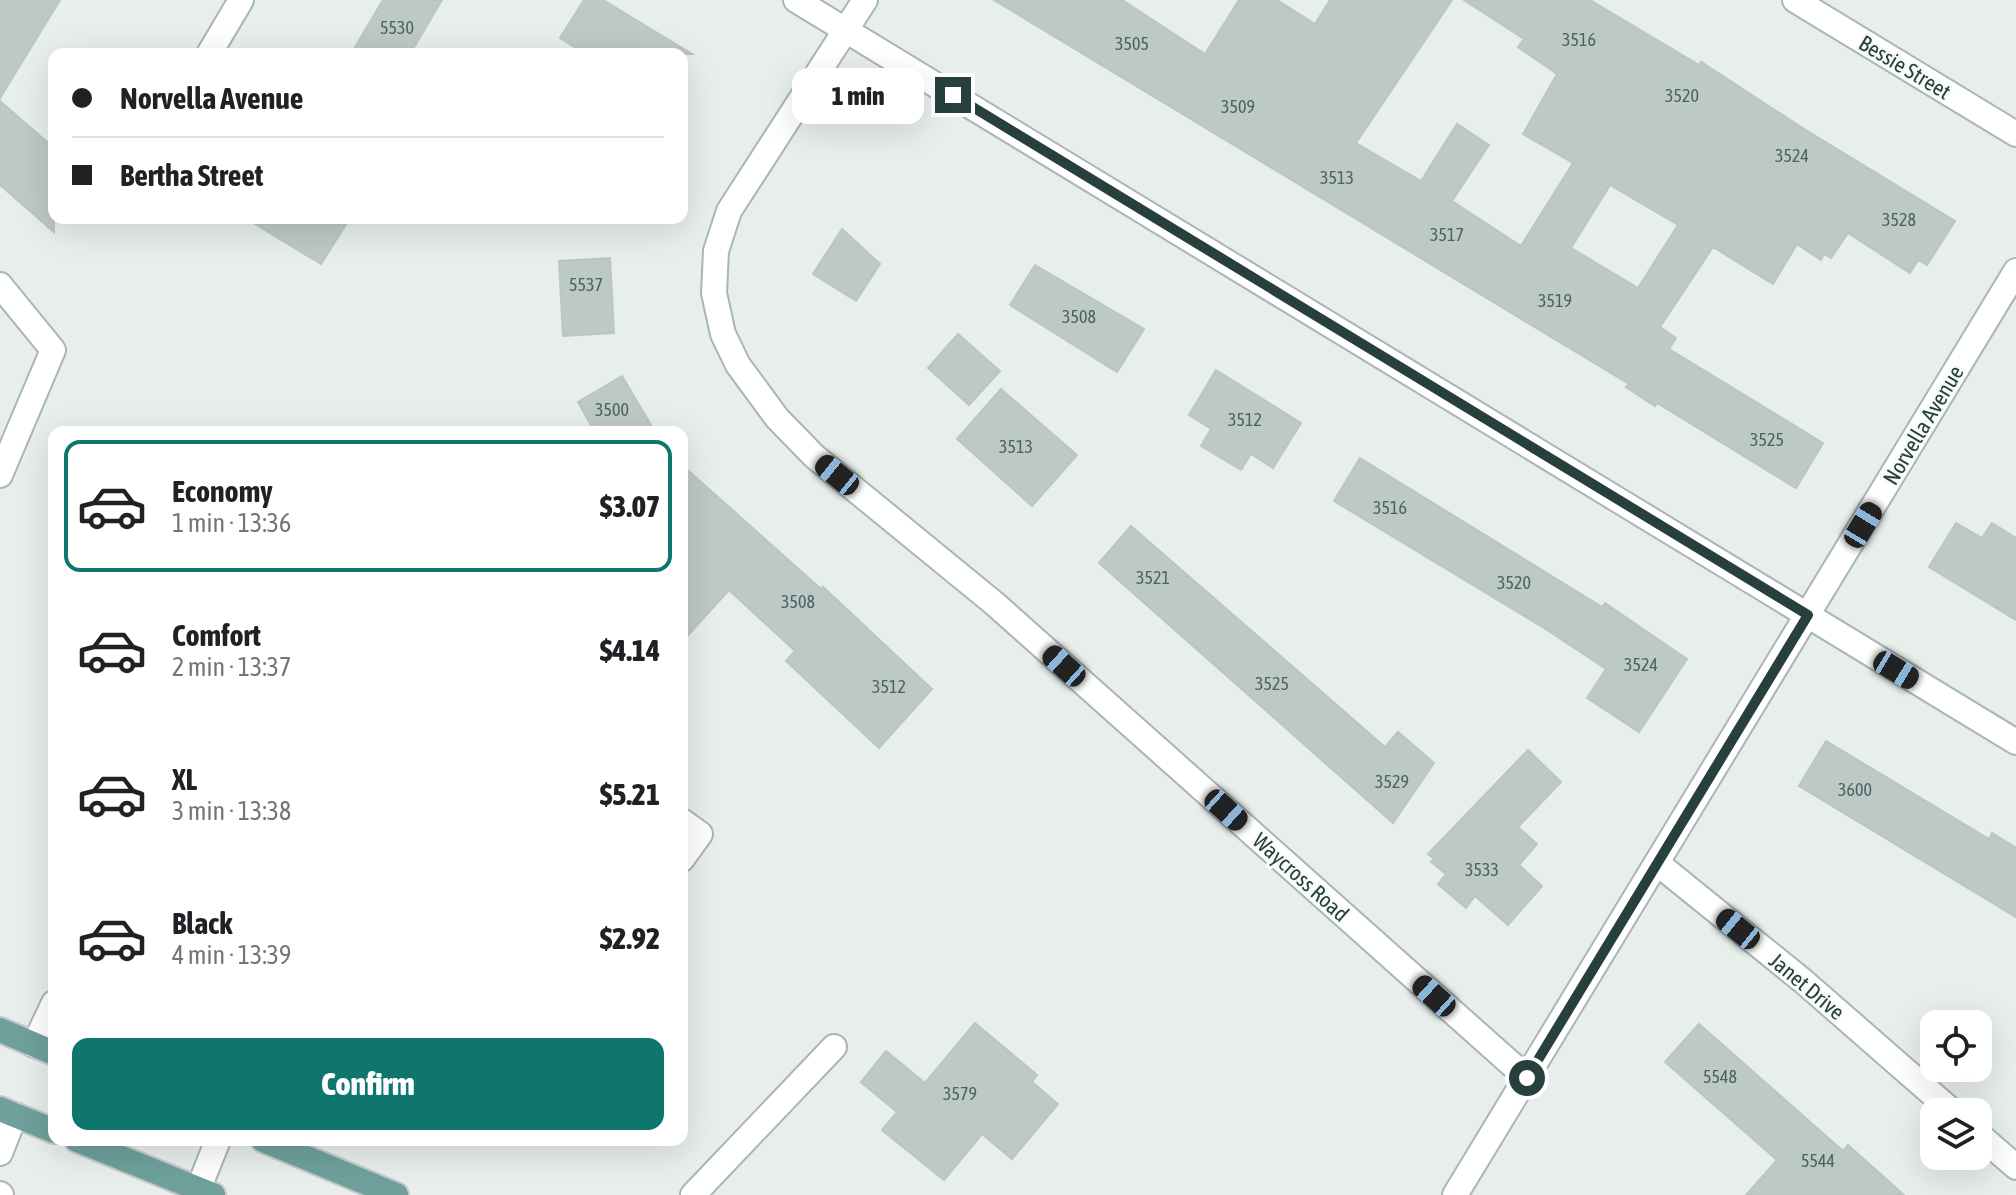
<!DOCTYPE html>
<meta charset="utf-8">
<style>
:root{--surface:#fff;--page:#f2f2f2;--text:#202124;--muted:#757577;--line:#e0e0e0;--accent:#0f766e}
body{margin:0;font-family:"Asap Condensed",sans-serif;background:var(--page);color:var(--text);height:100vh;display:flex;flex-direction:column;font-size:30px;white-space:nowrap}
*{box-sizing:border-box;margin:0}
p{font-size:26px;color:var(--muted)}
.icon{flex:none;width:44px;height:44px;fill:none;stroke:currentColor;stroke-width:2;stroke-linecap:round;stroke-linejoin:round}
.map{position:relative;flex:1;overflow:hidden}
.panel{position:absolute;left:48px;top:426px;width:640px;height:720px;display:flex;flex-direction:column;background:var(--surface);border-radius:16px;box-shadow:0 8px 32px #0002}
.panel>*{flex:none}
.banner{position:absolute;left:48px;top:48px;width:640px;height:176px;border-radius:16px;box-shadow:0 8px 32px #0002;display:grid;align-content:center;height:176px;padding:0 24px;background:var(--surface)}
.buttons{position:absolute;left:1920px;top:1010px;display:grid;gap:16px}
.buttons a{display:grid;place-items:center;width:72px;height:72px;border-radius:16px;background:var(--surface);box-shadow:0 8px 32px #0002;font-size:40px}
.end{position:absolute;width:36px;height:36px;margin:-18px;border:10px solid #273f3d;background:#fff;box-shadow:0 0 0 4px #fff}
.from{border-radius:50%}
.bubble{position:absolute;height:56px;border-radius:16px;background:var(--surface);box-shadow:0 8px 32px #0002;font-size:26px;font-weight:800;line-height:56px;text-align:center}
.car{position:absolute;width:24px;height:48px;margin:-24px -12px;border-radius:10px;box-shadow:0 0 6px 2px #0007;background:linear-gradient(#222 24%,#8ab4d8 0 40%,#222 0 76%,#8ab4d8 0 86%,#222 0)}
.banner b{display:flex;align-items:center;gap:28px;height:76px;font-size:30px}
.banner b+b{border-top:2px solid var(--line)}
.banner i{width:20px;height:20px;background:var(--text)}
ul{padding:14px 0 0;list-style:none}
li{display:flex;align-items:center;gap:24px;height:132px;margin:0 16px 12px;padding:0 8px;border:4px solid transparent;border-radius:16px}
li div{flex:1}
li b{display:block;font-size:30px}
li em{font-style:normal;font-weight:800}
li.selected{border-color:var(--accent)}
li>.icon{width:72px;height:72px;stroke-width:1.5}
.cta{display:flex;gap:16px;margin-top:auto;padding:16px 24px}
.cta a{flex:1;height:92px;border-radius:16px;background:var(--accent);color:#fff;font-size:32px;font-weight:800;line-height:92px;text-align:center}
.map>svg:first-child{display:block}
.building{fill:#bcc9c6;stroke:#b9c7c4;stroke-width:2;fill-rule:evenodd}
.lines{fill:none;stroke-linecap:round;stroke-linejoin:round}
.minor-casing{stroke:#aab6b4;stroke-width:28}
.major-casing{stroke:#c3c9c9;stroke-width:28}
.minor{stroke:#fff;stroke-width:24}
.major{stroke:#6fa09c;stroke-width:24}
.route{stroke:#273f3d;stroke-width:10}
.labels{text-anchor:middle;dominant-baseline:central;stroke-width:6;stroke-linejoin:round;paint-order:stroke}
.number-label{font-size:18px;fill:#4c625f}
.street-label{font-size:22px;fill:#273f3d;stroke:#f7fbf9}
</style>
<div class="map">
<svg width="2016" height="1195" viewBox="0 0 2016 1195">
<rect width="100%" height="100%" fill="#e7eeec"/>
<g class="building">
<path d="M0 0H60L0 98Z"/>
<path d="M383 0H442L410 54H351Z"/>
<path d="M584 0H603L692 54H585L560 38Z"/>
<path d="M994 0H1122L1205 54 1239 0H1277L1315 24 1330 0H1452L1356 143 1421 181 1457 124 1489 145 1452 201 1521 246 1573 163 1523 134 1557 74 1518 47 1524 39 1464 0H1590L1699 65 1701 62 1801 127 1955 221 1927 265 1918 260 1910 273 1848 233 1831 258 1824 254 1821 260 1797 244 1773 284 1713 247 1660 327 1676 338 1669 349 1823 443 1796 488 1657 403 1655 406 1626 387 1629 384ZM1610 185 1678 225 1638 288 1571 248Z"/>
<path d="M0 101 54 148V232L0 185Z"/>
<path d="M245 218H350L321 264Z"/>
<path d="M842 229 880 264 856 301 813 274Z"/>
<path d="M610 258 614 333 563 336 559 261Z"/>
<path d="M1035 265 1144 329 1117 372 1010 305Z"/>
<path d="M958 334 1000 371 969 405 928 368Z"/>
<path d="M1216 370 1301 423 1273 468 1251 454 1241 470 1201 446 1211 429 1189 415Z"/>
<path d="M622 376 655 432H595L578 402Z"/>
<path d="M1001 389 1077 455 1032 506 957 439Z"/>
<path d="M1360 458 1602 607 1605 603 1687 659 1639 732 1587 698 1606 669 1544 628 1334 501Z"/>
<path d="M682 465 821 589 823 587 932 689 879 748 786 661 795 651 729 590 682 642Z"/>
<path d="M1956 523 1982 538 1992 523 2016 538V620L1929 567Z"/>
<path d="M1131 526 1385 747 1398 732 1434 763 1393 823 1099 563Z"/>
<path d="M1826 741 1989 839 1992 833 2016 848V917L1799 786Z"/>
<path d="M1528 750 1561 782 1518 827 1537 844 1519 865 1542 886 1508 925 1475 896 1466 908 1438 884 1446 874 1431 862 1434 859 1428 854Z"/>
<path d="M975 1023 1037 1075 1032 1082 1058 1104 1012 1159 982 1134 944 1180 882 1130 897 1112 861 1082 886 1051 925 1083Z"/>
<path d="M1699 1024 1843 1151 1848 1145 1904 1195H1746L1777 1160 1665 1062Z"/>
</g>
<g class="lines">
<defs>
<g id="minor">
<path d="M796 0 2016 742"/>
<path d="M865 0 729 211 716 251 714 293 723 334 738 365 777 418 814 456 995 604 1527 1078"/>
<path d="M1795 0 2016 134"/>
<path d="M209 54 241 0"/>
<path d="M0 285 53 350 0 475"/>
<path d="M682 821 700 834 682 859"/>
<path d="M1657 863 1803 981 1953 1112"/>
<path d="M34 1045 54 1003"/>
<path d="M1978 1134 2016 1167"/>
<path d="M0 1153 15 1115"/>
<path d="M0 1194 1 1195"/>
<path d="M196 1195 218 1140"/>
<path d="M693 1195 834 1047"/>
<path d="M1455 1195 2016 271"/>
</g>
<g id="major">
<path d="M0 1030 54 1053"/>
<path d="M0 1109 54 1131"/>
<path d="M77 1140 213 1195"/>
<path d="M263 1140 396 1195"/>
</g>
</defs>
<use href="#minor" class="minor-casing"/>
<use href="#major" class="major-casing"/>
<use href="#minor" class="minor"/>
<use href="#major" class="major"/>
</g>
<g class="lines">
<path class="route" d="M953 95 1808 615 1527 1078"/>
</g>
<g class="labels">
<g class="number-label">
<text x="397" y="27">5530</text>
<text x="1579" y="39">3516</text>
<text x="1132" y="43">3505</text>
<text x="1682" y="95">3520</text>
<text x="1238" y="106">3509</text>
<text x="1792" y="155">3524</text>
<text x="1337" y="177">3513</text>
<text x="1899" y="219">3528</text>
<text x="1447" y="234">3517</text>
<text x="586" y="284">5537</text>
<text x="1555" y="300">3519</text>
<text x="1079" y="316">3508</text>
<text x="612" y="409">3500</text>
<text x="1245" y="419">3512</text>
<text x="1767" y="439">3525</text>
<text x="1016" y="446">3513</text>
<text x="1390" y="507">3516</text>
<text x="1153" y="577">3521</text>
<text x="1514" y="582">3520</text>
<text x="798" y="601">3508</text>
<text x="1641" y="664">3524</text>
<text x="1272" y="683">3525</text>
<text x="889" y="686">3512</text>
<text x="1392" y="781">3529</text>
<text x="1855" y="789">3600</text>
<text x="1482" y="869">3533</text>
<text x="1720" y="1076">5548</text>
<text x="960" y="1093">3579</text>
<text x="1818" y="1160">5544</text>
</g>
<g class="street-label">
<text transform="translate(1905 67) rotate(31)">Bessie Street</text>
<text transform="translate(1923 425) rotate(-59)">Norvella Avenue</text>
<text transform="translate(1301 877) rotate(42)">Waycross Road</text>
<text transform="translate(1807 986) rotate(40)">Janet Drive</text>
</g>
</g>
</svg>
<div class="buttons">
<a><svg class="icon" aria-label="locate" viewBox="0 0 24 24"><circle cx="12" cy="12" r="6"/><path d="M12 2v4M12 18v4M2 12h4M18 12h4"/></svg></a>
<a><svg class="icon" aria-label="layers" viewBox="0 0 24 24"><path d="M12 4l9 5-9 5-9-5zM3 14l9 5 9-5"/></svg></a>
</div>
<i class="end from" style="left:1527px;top:1078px"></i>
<i class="end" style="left:953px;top:95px"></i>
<div class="bubble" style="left:792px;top:68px;width:132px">1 min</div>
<i class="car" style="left:837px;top:475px;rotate:309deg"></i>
<i class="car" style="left:1863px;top:525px;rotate:31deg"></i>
<i class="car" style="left:1064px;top:666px;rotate:312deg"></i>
<i class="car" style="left:1896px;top:670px;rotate:121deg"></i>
<i class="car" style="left:1226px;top:810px;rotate:132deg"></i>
<i class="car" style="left:1738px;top:929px;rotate:309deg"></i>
<i class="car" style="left:1434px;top:996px;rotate:312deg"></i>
<div class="banner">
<b><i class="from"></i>Norvella Avenue</b>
<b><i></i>Bertha Street</b>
</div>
<section class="panel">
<ul>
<li class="selected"><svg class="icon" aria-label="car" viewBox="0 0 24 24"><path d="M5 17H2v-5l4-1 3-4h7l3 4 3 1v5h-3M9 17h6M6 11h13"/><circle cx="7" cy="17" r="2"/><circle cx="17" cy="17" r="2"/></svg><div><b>Economy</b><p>1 min · 13:36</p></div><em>$3.07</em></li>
<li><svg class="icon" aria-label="car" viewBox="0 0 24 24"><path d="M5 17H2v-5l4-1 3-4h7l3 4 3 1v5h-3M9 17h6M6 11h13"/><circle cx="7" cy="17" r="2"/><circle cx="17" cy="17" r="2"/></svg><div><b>Comfort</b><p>2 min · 13:37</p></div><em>$4.14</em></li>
<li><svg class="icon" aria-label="car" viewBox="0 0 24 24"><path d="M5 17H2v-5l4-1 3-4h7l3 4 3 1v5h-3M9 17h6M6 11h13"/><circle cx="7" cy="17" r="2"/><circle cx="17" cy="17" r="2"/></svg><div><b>XL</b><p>3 min · 13:38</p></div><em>$5.21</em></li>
<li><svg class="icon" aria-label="car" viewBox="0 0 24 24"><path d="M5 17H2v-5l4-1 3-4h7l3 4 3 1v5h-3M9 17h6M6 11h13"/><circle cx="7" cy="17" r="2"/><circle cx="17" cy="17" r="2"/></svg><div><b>Black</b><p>4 min · 13:39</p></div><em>$2.92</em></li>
</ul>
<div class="cta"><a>Confirm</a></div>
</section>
</div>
